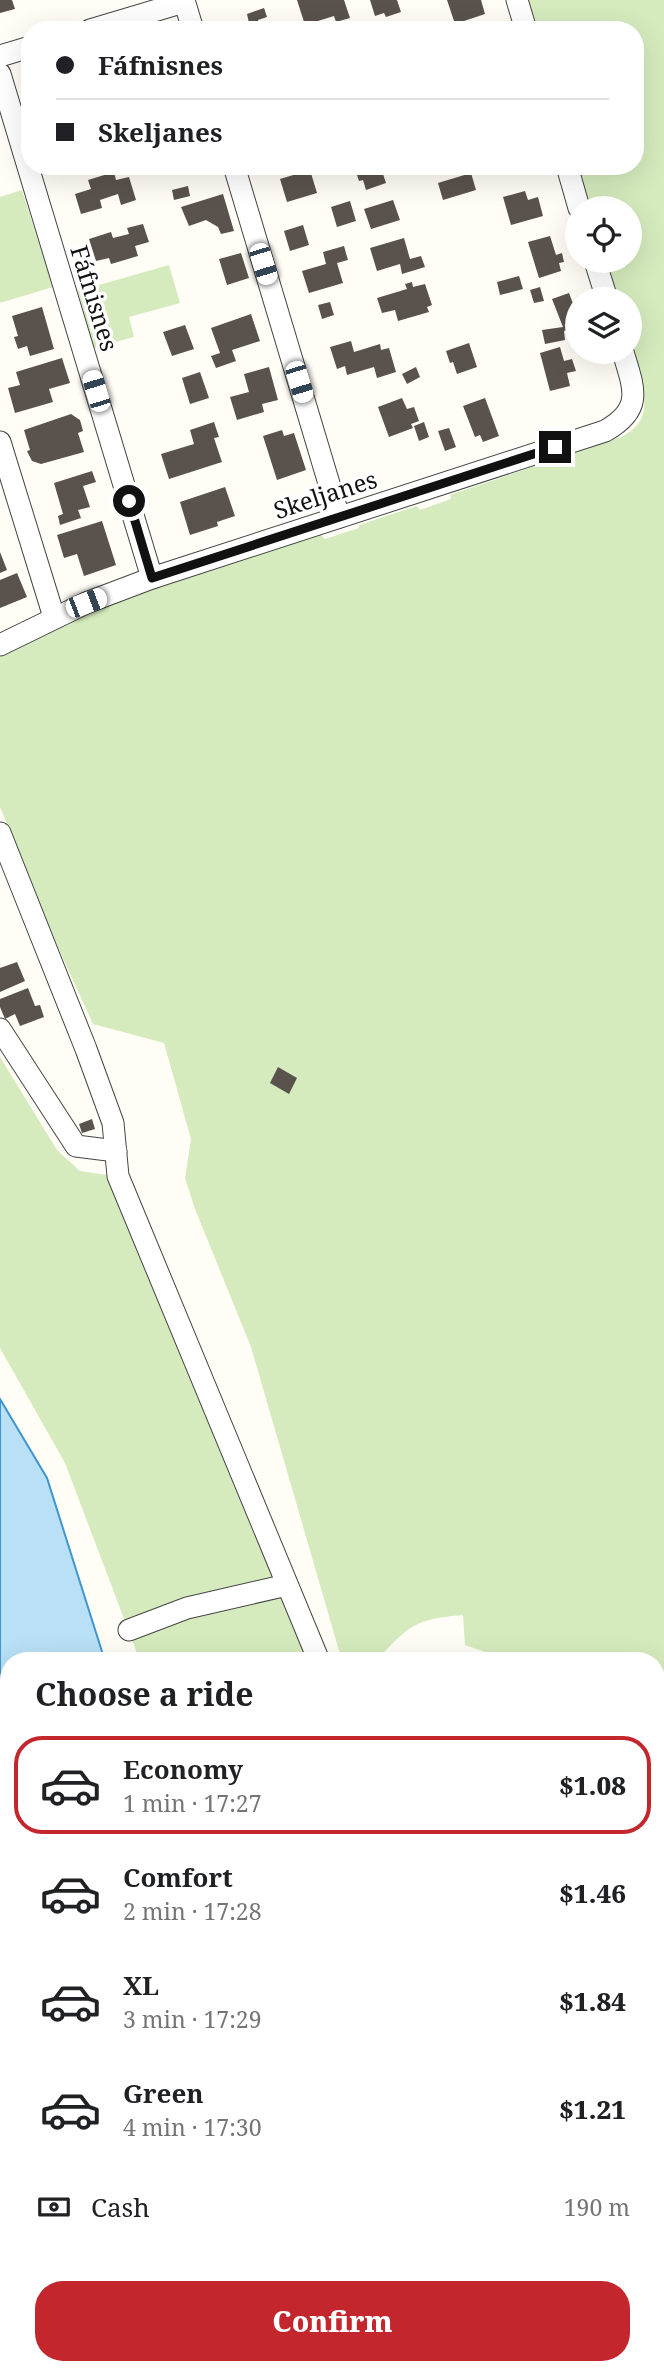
<!DOCTYPE html>
<meta charset="utf-8">
<style>
:root{--surface:#fff;--page:#f6f6f6;--text:#202124;--muted:#757577;--line:#e0e0e0;--accent:#c4262e}
body{margin:0;font-family:"Noto Serif",serif;background:var(--page);color:var(--text);height:100vh;display:flex;flex-direction:column;font-size:26px;white-space:nowrap}
*{box-sizing:border-box;margin:0}
p{font-size:23px;color:var(--muted)}
.icon{flex:none;width:38px;height:38px;fill:none;stroke:currentColor;stroke-width:2;stroke-linecap:round;stroke-linejoin:round}
.map{position:relative;flex:1;overflow:hidden}
.drawer{position:absolute;left:0px;top:1652px;width:665px;height:723px;display:flex;flex-direction:column;background:var(--surface);border-radius:28px 28px 0 0;box-shadow:0 7px 28px #0002}
.drawer>*{flex:none}
.top-card{position:absolute;left:21px;top:21px;width:623px;height:154px;border-radius:28px;box-shadow:0 7px 28px #0002;display:grid;align-content:center;height:154px;padding:0 35px;background:var(--surface)}
.fabs{position:absolute;left:565px;top:196px;display:grid;gap:14px}
.fabs a{display:grid;place-items:center;width:77px;height:77px;border-radius:50%;background:var(--surface);box-shadow:0 7px 28px #0002;font-size:35px}
.end{position:absolute;width:32px;height:32px;margin:-16px;border:9px solid #111;background:#fff;box-shadow:0 0 0 4px #fff}
.from{border-radius:50%}
.car{position:absolute;width:21px;height:42px;margin:-21px -10px;border-radius:9px;box-shadow:0 0 5px 2px #0007;background:linear-gradient(#fff 24%,#345 0 40%,#fff 0 76%,#345 0 86%,#fff 0)}
.top-card b{display:flex;align-items:center;gap:24px;height:66px;font-size:26px}
.top-card b+b{border-top:2px solid var(--line)}
.top-card i{width:18px;height:18px;background:var(--text)}
ul{padding:0;list-style:none}
li{display:flex;align-items:center;gap:21px;height:98px;margin:0 14px 10px;padding:0 21px;border:4px solid transparent;border-radius:28px}
li div{flex:1}
li b{display:block;font-size:26px}
li em{font-style:normal;font-weight:800}
li.active{border-color:var(--accent)}
li>.icon{width:63px;height:63px;stroke-width:1.5}
h2{padding:0 35px;font-size:32px;line-height:84px}
.pay{display:flex;align-items:center;gap:18px;height:77px;padding:0 35px;font-size:26px}
.pay p{margin-inline-start:auto}
.primary-button{display:flex;gap:14px;margin-top:auto;padding:14px 35px}
.primary-button a{flex:1;height:80px;border-radius:28px;background:var(--accent);color:#fff;font-size:28px;font-weight:800;line-height:80px;text-align:center}
.map>svg:first-child{display:block}
.green{fill:#d5ebbd}
.water{fill:#b9e0f7;stroke:#3f96cf;stroke-width:2}
.lines{fill:none;stroke-linecap:round;stroke-linejoin:round}
.taxiway{stroke:#e29292;stroke-width:47}
.runway{stroke:#e29292;stroke-width:121}
.building{fill:#5a524d}
.minor-casing{stroke:#444;stroke-width:23}
.minor{stroke:#fff;stroke-width:21}
.route{stroke:#111;stroke-width:9}
.labels{text-anchor:middle;dominant-baseline:central;stroke-width:7;stroke-linejoin:round;paint-order:stroke}
.street-label{font-size:24px;fill:#111;stroke:#fff}
</style>
<div class="map">
<svg width="664" height="2374" viewBox="0 0 664 2374">
<rect width="100%" height="100%" fill="#fffdf5"/>
<g class="green">
<path d="M527 0H664V1687L656 1685V1661H525L491 1654 465 1645 463 1615C414 1619 409 1626 376 1661H342L251 1347 195 1209 185 1178 191 1139 164 1043 93 1024 47 923 0 807V657C99 597 212 569 321 535L325 539 359 528V525L417 506 420 510 451 499 450 495 621 437C662 417 638 381 631 349 627 334 630 315 630 299H616L604 261H630V208H589L576 166H635V30H536Z"/>
<path d="M22 190 53 287 0 303V197Z"/>
<path d="M169 265 180 303 129 317 134 337 94 348 78 291Z"/>
<path d="M0 1057 57 1150 80 1171 127 1178 327 1661H140L65 1463 0 1348Z"/>
<path d="M656 1795 664 1796V2079L656 2088Z"/>
<path d="M664 2332V2374H627L634 2366H656V2338Z"/>
<path d="M16 2366H444L437 2374H13Z"/>
</g>
<path class="water" d="M0 1399 47 1478 105 1661H9V1999L0 2006Z"/>
<g class="lines">
<g class="taxiway">
<path d="M656 2188 664 2194"/>
<path d="M656 2248 664 2246"/>
</g>
<g class="runway">
<path d="M656 2219 664 2210"/>
<path d="M534 2374 540 2366"/>
</g>
</g>
<g class="building">
<path d="M0 0H12L15 9 0 13Z"/>
<path d="M297 0H344L350 18 336 22 334 16 305 25Z"/>
<path d="M370 0H397L401 12 386 17 384 13 375 16Z"/>
<path d="M447 0H481L485 14 455 24Z"/>
<path d="M264 8 267 17 258 20 261 30H227L249 23 247 14Z"/>
<path d="M354 166H376L379 175 383 174 386 183 366 190 363 180 359 181Z"/>
<path d="M494 166H510L511 167 496 172Z"/>
<path d="M310 170 317 193 287 202 280 179Z"/>
<path d="M114 172 116 180 129 177 136 200 121 205 118 194 100 200 102 208 81 214 75 194 91 189 88 180Z"/>
<path d="M471 173 476 190 443 200 438 183Z"/>
<path d="M188 186 190 196 174 200 172 190Z"/>
<path d="M525 191 528 200 538 197 543 216 511 225 503 197Z"/>
<path d="M223 194 234 231 221 234 218 227 206 220 189 226 181 207Z"/>
<path d="M393 200 400 220 371 229 364 209Z"/>
<path d="M350 201 356 221 337 227 331 207Z"/>
<path d="M143 224 149 242 135 246 138 256 111 264 109 258 96 261 89 239 111 232 113 238 129 234 127 228Z"/>
<path d="M303 225 309 245 290 251 284 231Z"/>
<path d="M550 236 556 255 562 253 564 262 559 263 561 271 539 278 528 242Z"/>
<path d="M404 238 410 259 421 256 425 267 402 274 400 264 377 271 370 248Z"/>
<path d="M344 246 348 260 337 263 343 283 309 293 302 271 326 264 323 252Z"/>
<path d="M241 253 249 278 227 285 219 259Z"/>
<path d="M519 276 523 289 500 295 497 282Z"/>
<path d="M412 282 413 287 425 284 432 305 427 307 429 312 398 321 395 310 382 313 377 298 407 289 405 284Z"/>
<path d="M540 287 544 301 534 303 530 290Z"/>
<path d="M569 293 578 317V326L564 331 565 340 545 344 542 330 563 327 552 299Z"/>
<path d="M330 302 334 315 322 319 318 305Z"/>
<path d="M42 307 54 349 30 356 27 346 18 349 14 337 18 336 12 316Z"/>
<path d="M251 314 260 341 232 350 236 361 216 368 211 356 220 353 211 328Z"/>
<path d="M185 325 194 349 172 356 163 332Z"/>
<path d="M351 341 354 352 380 344 381 350 389 348 396 372 377 378 374 367 347 375 345 366 337 369 330 347Z"/>
<path d="M469 343 477 367 457 374 453 362 450 363 446 351Z"/>
<path d="M560 347 564 361 572 359 576 371 567 373 570 386 550 391 540 353Z"/>
<path d="M62 358 70 383 49 389 53 402 15 413 8 388 20 385 16 372Z"/>
<path d="M269 367 278 400 262 404 264 412 237 420 230 397 249 392 244 374Z"/>
<path d="M416 367 420 377 407 384 402 374Z"/>
<path d="M200 372 209 398 190 404 182 378Z"/>
<path d="M402 398 407 409 414 407 419 421 411 424 413 428 389 437 378 407Z"/>
<path d="M485 398 499 436 483 442 480 435 475 437 463 406Z"/>
<path d="M71 414 80 420 83 431 78 433 84 452 41 464 32 461 27 451 30 450 24 430Z"/>
<path d="M214 422 219 437 214 438 222 462 169 479 161 454 194 444 190 430Z"/>
<path d="M424 422 429 437 419 441 414 426Z"/>
<path d="M449 428 456 447 445 451 438 431Z"/>
<path d="M282 430 284 436 294 433 306 470 277 480 263 436Z"/>
<path d="M92 471 96 482 83 486 90 507 78 510 81 518 60 525 58 516 63 514 54 483Z"/>
<path d="M225 487 235 516 217 522 218 526 190 535 180 502Z"/>
<path d="M102 521 116 565 84 576 77 554 64 558 57 535Z"/>
<path d="M0 552 7 570 0 573Z"/>
<path d="M17 573 27 597 0 608V580Z"/>
<path d="M17 962 25 981 0 992V968Z"/>
<path d="M28 988 35 1006 40 1005 44 1017 20 1026 15 1014 5 1019 0 1007V999Z"/>
<path d="M278 1067 297 1078 289 1094 270 1083Z"/>
<path d="M92 1119 95 1129 82 1133 79 1124Z"/>
<path d="M491 1654 518 1659V1661H490Z"/>
<path d="M656 1685 664 1687V1796L656 1795Z"/>
</g>
<g class="lines">
<defs>
<g id="minor">
<path d="M184 0 193 30"/>
<path d="M517 0 526 30"/>
<path d="M90 30 184 2"/>
<path d="M0 56 30 47"/>
<path d="M0 74 152 578"/>
<path d="M234 166 339 517"/>
<path d="M567 166 579 208"/>
<path d="M595 261 607 299"/>
<path d="M0 442 54 617"/>
<path d="M0 645 86 603 152 578 605 431C644 409 634 389 623 352"/>
<path d="M0 833 86 1049 113 1123 118 1176 319 1661"/>
<path d="M0 1029 76 1146 116 1151"/>
<path d="M129 1630 187 1608 287 1585"/>
</g>
</defs>
<use href="#minor" class="minor-casing"/>
<use href="#minor" class="minor"/>
</g>
<g class="lines">
<path class="route" d="M129 501 152 578 555 447"/>
</g>
<g class="labels">
<g class="street-label">
<text transform="translate(95 298) rotate(73)">Fáfnisnes</text>
<text transform="translate(325 494) rotate(-18)">Skeljanes</text>
</g>
</g>
</svg>
<div class="fabs">
<a><svg class="icon" aria-label="locate" viewBox="0 0 24 24"><circle cx="12" cy="12" r="6"/><path d="M12 2v4M12 18v4M2 12h4M18 12h4"/></svg></a>
<a><svg class="icon" aria-label="layers" viewBox="0 0 24 24"><path d="M12 4l9 5-9 5-9-5zM3 14l9 5 9-5"/></svg></a>
</div>
<i class="end from" style="left:129px;top:501px"></i>
<i class="end" style="left:555px;top:447px"></i>
<i class="car" style="left:263px;top:264px;rotate:163deg"></i>
<i class="car" style="left:299px;top:382px;rotate:163deg"></i>
<i class="car" style="left:96px;top:391px;rotate:343deg"></i>
<i class="car" style="left:86px;top:603px;rotate:69deg"></i>
<div class="top-card">
<b><i class="from"></i>Fáfnisnes</b>
<b><i></i>Skeljanes</b>
</div>
<section class="drawer">
<h2>Choose a ride</h2>
<ul>
<li class="active"><svg class="icon" aria-label="car" viewBox="0 0 24 24"><path d="M5 17H2v-5l4-1 3-4h7l3 4 3 1v5h-3M9 17h6M6 11h13"/><circle cx="7" cy="17" r="2"/><circle cx="17" cy="17" r="2"/></svg><div><b>Economy</b><p>1 min · 17:27</p></div><em>$1.08</em></li>
<li><svg class="icon" aria-label="car" viewBox="0 0 24 24"><path d="M5 17H2v-5l4-1 3-4h7l3 4 3 1v5h-3M9 17h6M6 11h13"/><circle cx="7" cy="17" r="2"/><circle cx="17" cy="17" r="2"/></svg><div><b>Comfort</b><p>2 min · 17:28</p></div><em>$1.46</em></li>
<li><svg class="icon" aria-label="car" viewBox="0 0 24 24"><path d="M5 17H2v-5l4-1 3-4h7l3 4 3 1v5h-3M9 17h6M6 11h13"/><circle cx="7" cy="17" r="2"/><circle cx="17" cy="17" r="2"/></svg><div><b>XL</b><p>3 min · 17:29</p></div><em>$1.84</em></li>
<li><svg class="icon" aria-label="car" viewBox="0 0 24 24"><path d="M5 17H2v-5l4-1 3-4h7l3 4 3 1v5h-3M9 17h6M6 11h13"/><circle cx="7" cy="17" r="2"/><circle cx="17" cy="17" r="2"/></svg><div><b>Green</b><p>4 min · 17:30</p></div><em>$1.21</em></li>
</ul>
<div class="pay"><svg class="icon" aria-label="cash" viewBox="0 0 24 24"><path d="M3 7h18v10H3z"/><circle cx="12" cy="12" r="2"/></svg>Cash<p>190 m</p></div>
<div class="primary-button"><a>Confirm</a></div>
</section>
</div>
